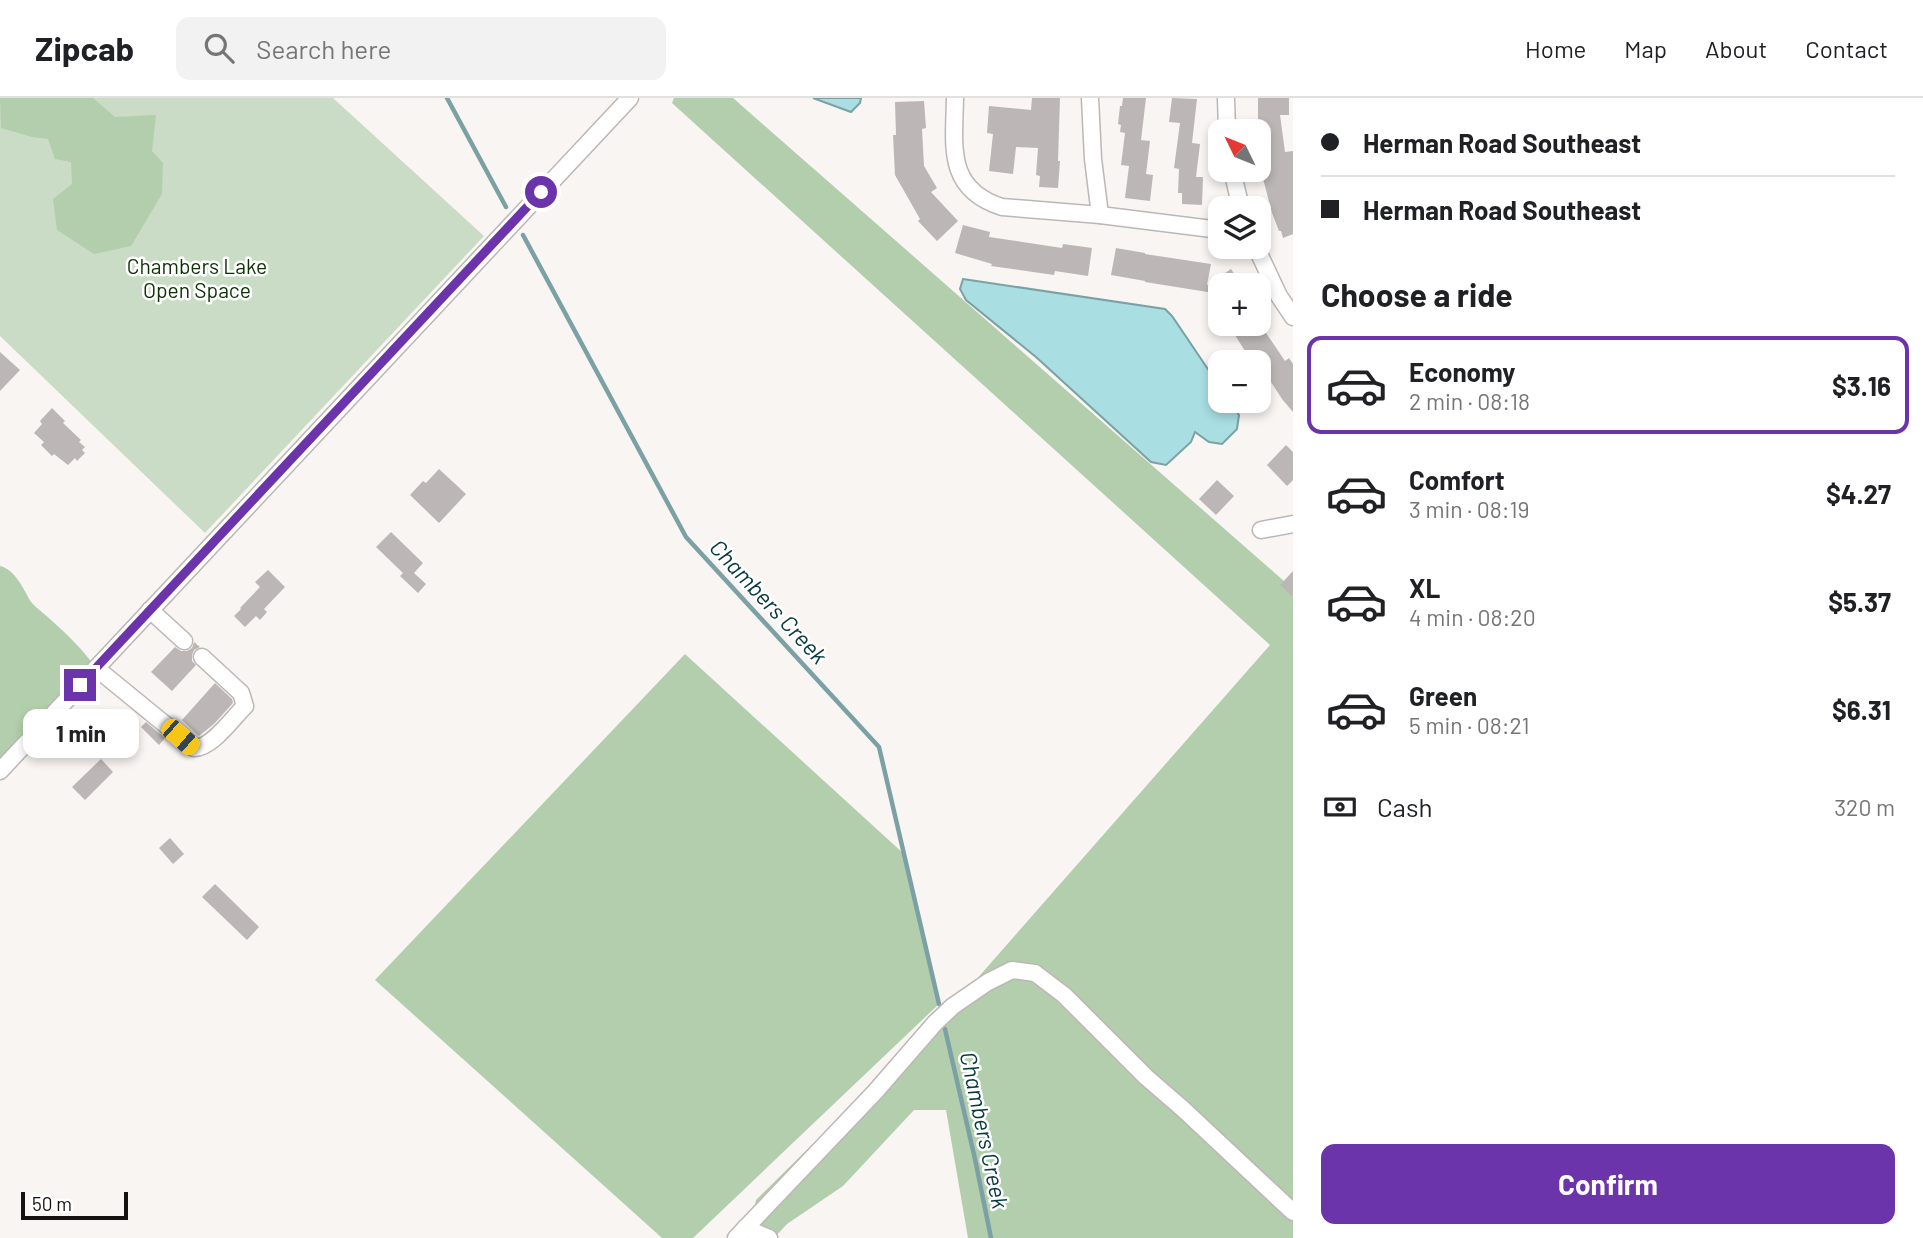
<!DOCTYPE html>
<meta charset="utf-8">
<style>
:root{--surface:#fff;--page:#f2f2f2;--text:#202124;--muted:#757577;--line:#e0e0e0;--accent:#6c34aa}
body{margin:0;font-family:Barlow,sans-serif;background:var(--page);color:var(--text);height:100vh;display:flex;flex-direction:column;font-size:26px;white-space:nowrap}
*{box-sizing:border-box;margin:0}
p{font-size:23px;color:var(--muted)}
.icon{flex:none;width:38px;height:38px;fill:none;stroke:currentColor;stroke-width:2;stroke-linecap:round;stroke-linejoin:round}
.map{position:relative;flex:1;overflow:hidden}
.sheet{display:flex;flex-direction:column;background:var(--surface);width:630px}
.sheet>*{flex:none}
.top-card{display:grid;align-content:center;height:154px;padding:0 28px;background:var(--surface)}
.needle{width:46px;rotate:313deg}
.tools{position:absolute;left:1208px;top:21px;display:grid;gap:14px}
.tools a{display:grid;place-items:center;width:63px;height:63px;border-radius:14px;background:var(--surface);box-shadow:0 4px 10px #0003;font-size:35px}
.scale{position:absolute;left:21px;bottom:18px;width:107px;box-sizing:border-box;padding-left:7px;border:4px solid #141312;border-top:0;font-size:19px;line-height:24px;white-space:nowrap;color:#141312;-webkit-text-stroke:5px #fff;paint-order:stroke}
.end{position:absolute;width:32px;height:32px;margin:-16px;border:9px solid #6c34aa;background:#fff;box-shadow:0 0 0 4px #fff}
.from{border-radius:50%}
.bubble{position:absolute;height:49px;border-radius:14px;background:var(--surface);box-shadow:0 4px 10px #0003;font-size:23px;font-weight:700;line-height:49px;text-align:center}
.car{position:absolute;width:21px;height:42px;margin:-21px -10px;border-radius:9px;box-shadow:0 0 5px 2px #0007;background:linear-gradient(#f5c518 24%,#345 0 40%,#f5c518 0 76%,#345 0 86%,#f5c518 0)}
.top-card b{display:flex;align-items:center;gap:24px;height:66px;font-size:26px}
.top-card b+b{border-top:2px solid var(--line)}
.top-card i{width:18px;height:18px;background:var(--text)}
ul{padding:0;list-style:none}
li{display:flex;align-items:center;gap:21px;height:98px;margin:0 14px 10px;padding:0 14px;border:4px solid transparent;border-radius:14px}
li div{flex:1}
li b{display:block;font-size:26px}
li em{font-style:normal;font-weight:700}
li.selected{border-color:var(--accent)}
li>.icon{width:63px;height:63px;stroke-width:1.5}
h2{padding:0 28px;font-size:32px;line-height:84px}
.pay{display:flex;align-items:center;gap:18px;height:77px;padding:0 28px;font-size:26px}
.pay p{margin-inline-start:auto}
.cta{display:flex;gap:14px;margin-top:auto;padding:14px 28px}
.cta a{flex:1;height:80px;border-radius:14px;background:var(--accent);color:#fff;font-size:28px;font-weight:700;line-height:80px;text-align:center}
header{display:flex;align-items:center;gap:42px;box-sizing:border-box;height:98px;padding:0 35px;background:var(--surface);border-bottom:2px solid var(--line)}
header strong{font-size:33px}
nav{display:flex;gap:38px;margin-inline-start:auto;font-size:24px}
.search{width:490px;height:63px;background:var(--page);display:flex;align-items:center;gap:18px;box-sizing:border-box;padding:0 24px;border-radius:14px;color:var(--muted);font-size:26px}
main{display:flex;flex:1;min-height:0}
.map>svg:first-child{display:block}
.green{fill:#cadcc6}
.forest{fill:#b3ceac}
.water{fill:#a9dee2;stroke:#7ca1a4;stroke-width:2}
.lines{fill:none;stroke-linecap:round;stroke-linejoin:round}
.stream{stroke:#7ca1a4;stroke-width:4.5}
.building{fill:#bcb7b6}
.minor-casing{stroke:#bcb7b6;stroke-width:19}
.minor{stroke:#fff;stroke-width:16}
.route{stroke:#6c34aa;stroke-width:9}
.labels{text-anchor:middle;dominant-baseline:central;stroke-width:5;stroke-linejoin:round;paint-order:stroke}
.park-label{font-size:21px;fill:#0c3203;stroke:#fff}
.water-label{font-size:23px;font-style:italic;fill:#05393c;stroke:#fff}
</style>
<header>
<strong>Zipcab</strong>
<div class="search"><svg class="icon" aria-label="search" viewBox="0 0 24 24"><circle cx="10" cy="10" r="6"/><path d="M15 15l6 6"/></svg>Search here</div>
<nav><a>Home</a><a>Map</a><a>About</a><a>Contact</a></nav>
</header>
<main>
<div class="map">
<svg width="1293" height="1140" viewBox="0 0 1293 1140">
<rect width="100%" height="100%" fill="#f9f5f3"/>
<path class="green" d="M0 0H333L484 138 205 435 0 238Z"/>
<g class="forest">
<path d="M0 0H93L115 19 156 17 152 53 163 65 162 96 131 148 94 156 57 132 53 101 72 86 71 64 55 61 48 41 32 39 1 30Z"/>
<path d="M674 0H733L1293 491V1140H968L946 1012H914L843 1088 787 1126 774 1140H749L756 1102 953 908 1270 547 672 5Z"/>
<path d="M0 468C15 471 24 492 31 504 36 510 45 516 51 522 68 537 83 552 96 570L0 674Z"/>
<path d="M685 556 904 756 939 906 693 1140H662L375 882Z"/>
</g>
<g class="water">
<path d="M813 0H861L860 5 851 14Z"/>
<path d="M963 181 1165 211 1172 218 1220 289V303H1229L1239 317 1237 331 1222 346 1209 344 1195 334 1191 344 1166 367 1151 364 1036 259 966 202 960 191Z"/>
</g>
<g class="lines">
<g class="stream">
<path d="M447 0 506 109"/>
<path d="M523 137 686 439 879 649 939 906"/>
<path d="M945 931 975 1061 991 1140"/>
</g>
</g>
<g class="building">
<path d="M1032 0H1060L1058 63H1060L1058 90 1039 89 1040 78 1036 77 1038 50 1016 49 1013 76 989 73 993 36 987 35 989 8 1031 12Z"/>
<path d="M1123 0H1146L1141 42 1150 43 1146 76 1153 77 1150 103 1125 100 1129 68 1121 67 1125 35 1120 34 1121 27 1118 26 1120 8H1122Z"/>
<path d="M1172 0 1197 1 1192 45 1200 46 1196 79H1203L1202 107 1182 106V95H1178L1179 71 1174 70 1180 25 1169 24Z"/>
<path d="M1258 0H1289V17H1280L1285 54 1293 53V136L1283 140 1281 133H1279L1272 115 1261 73 1258 55Z"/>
<path d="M924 3 926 30 922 31 924 68 937 90 931 94 958 123 937 143 918 123 920 121 895 77 893 37H896L895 4Z"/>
<path d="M963 127 990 134 989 139 1062 150 1063 146 1092 150 1088 178 1055 173 1054 177 991 168 992 166 955 155Z"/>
<path d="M1116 150 1145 155V156L1211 166 1207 187 1231 171 1241 187H1220V196L1145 184V183L1111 177Z"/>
<path d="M1228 226H1260L1285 263 1289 260 1293 266V314L1282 301 1258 264H1252Z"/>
<path d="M0 254 20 272 0 293Z"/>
<path d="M52 310 65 323 63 325 81 342 79 344 85 349 82 352 85 355 77 363 75 360 68 367 54 356 52 358 41 347 44 344 34 335 42 326 40 323Z"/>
<path d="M1286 347 1293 354V382L1287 388 1267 367Z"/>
<path d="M439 371 466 396 439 425 410 397 423 383 426 385Z"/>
<path d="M1217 382 1234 398 1216 417 1199 401Z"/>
<path d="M391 434 423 465 414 475 426 486 418 495 400 478 403 475 376 449Z"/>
<path d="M268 472 285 489 264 511 267 514 260 522 256 518 245 529 234 518 241 511 240 510 260 489 255 484Z"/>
<path d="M1293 473V499L1280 487Z"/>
<path d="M194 544 200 549 194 552 192 557V563L196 567 172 593 151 574 175 549 181 553H187L192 550Z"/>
<path d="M215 585 232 601 233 605 214 626 199 638 182 622Z"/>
<path d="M146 624 165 640 159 647 141 629Z"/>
<path d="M101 661 113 674 85 702 72 689Z"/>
<path d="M170 740 184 756 173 766 159 750Z"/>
<path d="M215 786 259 829 247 842 202 799Z"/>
</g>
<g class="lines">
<defs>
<g id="minor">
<path d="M955 0C954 49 946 91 1002 109L1100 117 1220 132"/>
<path d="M1090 0 1093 61 1100 117"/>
<path d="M1226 0 1227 33"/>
<path d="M1232 72 1241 110"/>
<path d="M1256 149 1279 198 1293 219"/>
<path d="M1261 432 1293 426"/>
<path d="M150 512 184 543"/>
<path d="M96 570 194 650C211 651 233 620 245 608L241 595 202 559"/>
<path d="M0 673 630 0"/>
<path d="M745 1130 769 1140"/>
<path d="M736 1140 875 994 935 925 953 908 988 884 1012 872 1035 875 1064 897 1146 979 1183 1011 1293 1114"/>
</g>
</defs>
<use href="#minor" class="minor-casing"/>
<use href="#minor" class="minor"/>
</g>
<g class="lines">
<path class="route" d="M80 587 541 94"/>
</g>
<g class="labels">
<g class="park-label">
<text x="197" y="167">Chambers Lake<tspan x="197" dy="24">Open Space</tspan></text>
</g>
<g class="water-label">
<text transform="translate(769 503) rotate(47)">Chambers Creek</text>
<text transform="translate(985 1032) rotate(78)">Chambers Creek</text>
</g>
</g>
</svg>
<div class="tools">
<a><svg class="needle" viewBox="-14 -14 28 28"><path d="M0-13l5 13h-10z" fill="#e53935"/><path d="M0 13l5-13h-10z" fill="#757577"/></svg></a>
<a><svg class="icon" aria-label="layers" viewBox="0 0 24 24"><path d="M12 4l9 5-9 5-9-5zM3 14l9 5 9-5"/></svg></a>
<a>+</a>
<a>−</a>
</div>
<div class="scale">50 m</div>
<i class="end from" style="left:541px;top:94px"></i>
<i class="end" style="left:80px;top:587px"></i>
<div class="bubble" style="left:23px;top:611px;width:116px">1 min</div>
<i class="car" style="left:180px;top:639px;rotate:131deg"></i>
</div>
<section class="sheet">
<div class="top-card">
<b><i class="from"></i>Herman Road Southeast</b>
<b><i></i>Herman Road Southeast</b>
</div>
<h2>Choose a ride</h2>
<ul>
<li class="selected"><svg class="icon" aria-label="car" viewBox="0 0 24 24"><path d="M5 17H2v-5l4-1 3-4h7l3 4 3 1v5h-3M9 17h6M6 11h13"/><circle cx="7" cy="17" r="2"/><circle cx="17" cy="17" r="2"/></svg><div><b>Economy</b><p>2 min · 08:18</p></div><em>$3.16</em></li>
<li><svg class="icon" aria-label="car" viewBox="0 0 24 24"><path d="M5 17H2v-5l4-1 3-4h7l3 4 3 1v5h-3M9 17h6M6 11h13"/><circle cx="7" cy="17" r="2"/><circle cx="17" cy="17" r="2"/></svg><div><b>Comfort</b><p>3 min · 08:19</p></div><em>$4.27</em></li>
<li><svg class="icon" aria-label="car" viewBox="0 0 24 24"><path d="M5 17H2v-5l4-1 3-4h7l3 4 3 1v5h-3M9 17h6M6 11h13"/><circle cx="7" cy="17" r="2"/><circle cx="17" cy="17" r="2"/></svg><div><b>XL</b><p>4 min · 08:20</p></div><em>$5.37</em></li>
<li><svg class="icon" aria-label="car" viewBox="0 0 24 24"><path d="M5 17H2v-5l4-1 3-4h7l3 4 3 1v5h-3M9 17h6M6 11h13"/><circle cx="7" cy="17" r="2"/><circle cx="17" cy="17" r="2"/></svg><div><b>Green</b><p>5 min · 08:21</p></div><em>$6.31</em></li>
</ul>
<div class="pay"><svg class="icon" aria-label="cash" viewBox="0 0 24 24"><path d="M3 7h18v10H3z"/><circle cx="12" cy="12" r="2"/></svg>Cash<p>320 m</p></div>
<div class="cta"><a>Confirm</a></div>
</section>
</main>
